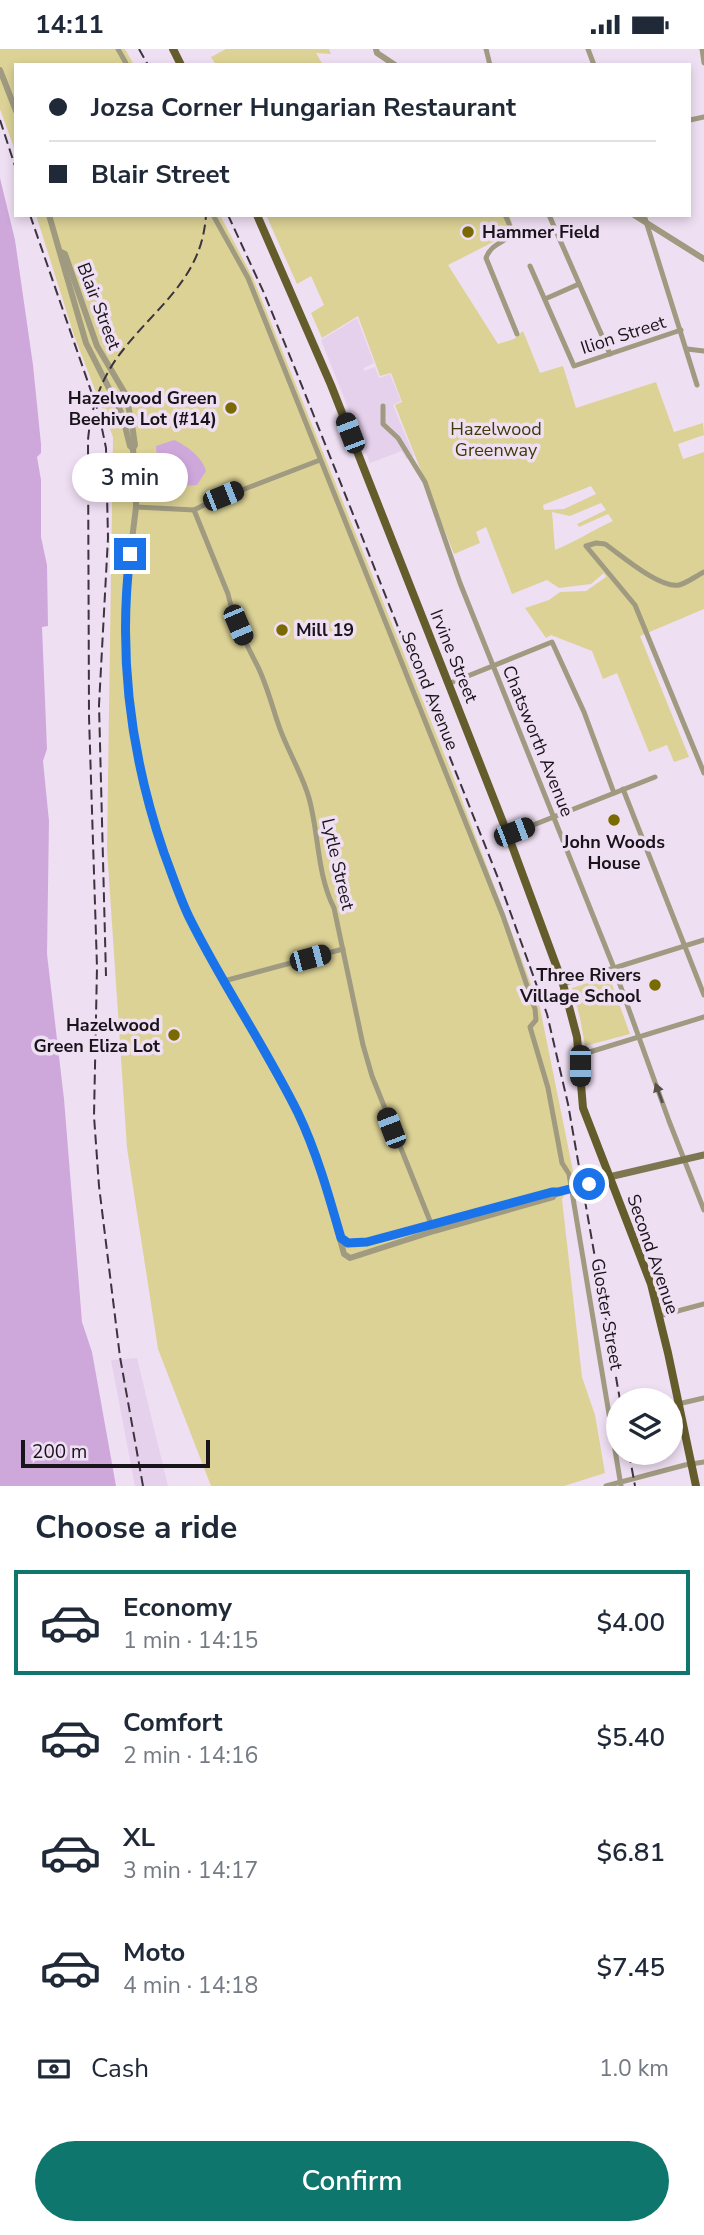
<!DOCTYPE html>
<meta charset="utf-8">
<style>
:root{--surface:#fff;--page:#f6f6f7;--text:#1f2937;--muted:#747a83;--line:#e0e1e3;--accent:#0f766e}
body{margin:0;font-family:"Nunito Sans",sans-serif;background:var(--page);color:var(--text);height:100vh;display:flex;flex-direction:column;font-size:26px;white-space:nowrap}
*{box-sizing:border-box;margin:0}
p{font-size:23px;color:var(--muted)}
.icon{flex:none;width:38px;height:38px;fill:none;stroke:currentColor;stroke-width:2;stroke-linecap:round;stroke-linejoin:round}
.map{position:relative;height:1437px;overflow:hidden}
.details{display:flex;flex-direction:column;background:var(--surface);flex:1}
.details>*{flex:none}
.banner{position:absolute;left:14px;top:14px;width:677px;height:154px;border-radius:0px;box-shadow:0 4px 10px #0003;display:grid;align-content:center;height:154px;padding:0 35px;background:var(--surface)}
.controls{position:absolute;left:606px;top:1339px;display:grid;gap:14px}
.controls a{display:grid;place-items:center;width:77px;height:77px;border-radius:50%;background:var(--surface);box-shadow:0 4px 10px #0003;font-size:35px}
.scale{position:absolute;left:21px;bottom:18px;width:189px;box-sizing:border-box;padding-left:7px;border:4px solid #19131a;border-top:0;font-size:19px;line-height:24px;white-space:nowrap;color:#19131a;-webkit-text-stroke:5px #efdff3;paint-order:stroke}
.end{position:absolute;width:32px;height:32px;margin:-16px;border:9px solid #1a73e8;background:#fff;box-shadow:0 0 0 4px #fff}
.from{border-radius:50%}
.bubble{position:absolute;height:49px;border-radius:24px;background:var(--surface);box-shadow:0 4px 10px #0003;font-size:23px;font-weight:600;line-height:49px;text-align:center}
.car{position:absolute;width:21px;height:42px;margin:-21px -10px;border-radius:9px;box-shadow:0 0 5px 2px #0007;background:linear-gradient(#222 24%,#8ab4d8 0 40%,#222 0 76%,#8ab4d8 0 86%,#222 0)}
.banner b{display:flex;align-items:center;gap:24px;height:66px;font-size:26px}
.banner b+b{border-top:2px solid var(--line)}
.banner i{width:18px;height:18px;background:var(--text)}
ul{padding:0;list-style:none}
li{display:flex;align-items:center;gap:21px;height:105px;margin:0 14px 10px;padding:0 21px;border:4px solid transparent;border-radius:0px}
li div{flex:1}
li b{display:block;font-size:26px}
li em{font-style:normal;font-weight:600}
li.active{border-color:var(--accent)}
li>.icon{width:63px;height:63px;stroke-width:1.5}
h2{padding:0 35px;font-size:32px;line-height:84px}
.pay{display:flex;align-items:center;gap:18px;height:77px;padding:0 35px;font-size:26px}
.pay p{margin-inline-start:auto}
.primary-button{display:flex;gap:14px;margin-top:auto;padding:14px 35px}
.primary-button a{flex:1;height:80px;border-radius:42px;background:var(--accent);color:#fff;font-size:28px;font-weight:600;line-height:80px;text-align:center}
.status{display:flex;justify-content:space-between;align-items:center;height:49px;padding:0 35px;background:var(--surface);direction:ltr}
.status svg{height:19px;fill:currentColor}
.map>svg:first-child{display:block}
.built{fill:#e6d1ec}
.green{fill:#dcd296;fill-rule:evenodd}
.water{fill:#cfa8db}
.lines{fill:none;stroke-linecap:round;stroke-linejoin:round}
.minor{stroke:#9f9a80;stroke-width:5}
.tertiary{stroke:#9f9a80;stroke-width:6}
.secondary{stroke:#7d7650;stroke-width:7}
.primary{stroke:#655c2b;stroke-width:8}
.rail{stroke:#3c343e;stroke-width:2;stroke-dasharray:10 5;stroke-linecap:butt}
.oneway{fill:#555048}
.route{stroke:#1a73e8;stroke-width:9}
.poi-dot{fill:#796a01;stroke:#efdff3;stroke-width:2.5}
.labels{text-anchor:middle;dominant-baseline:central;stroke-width:7;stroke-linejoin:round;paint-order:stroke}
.poi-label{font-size:18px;font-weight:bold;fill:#19131a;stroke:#efdff3;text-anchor:end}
.street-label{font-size:18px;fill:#19131a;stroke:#efdff3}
.park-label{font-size:18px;fill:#413905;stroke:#efdff3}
</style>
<div class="status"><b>14:11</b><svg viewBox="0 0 49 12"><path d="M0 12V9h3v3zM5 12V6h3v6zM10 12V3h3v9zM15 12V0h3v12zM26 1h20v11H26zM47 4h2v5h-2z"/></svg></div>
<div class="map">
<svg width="704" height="1437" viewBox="0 0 704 1437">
<rect width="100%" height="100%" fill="#efdff3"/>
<g class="built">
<path d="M357 269 374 314 364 319V322L375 318 379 329 390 325 401 352 393 356 414 407 406 410 402 402 370 414 321 291Z"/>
<path d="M137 1309 168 1437H135L111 1311Z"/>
</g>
<g class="green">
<path d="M0 0H125L134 16H16V104L0 60Z"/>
<path d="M226 0H329L331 5 316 4 323 16H216L211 8Z"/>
<path d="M36 166H220L253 229 451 722 540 959 574 1127 562 1150 582 1328 595 1366 605 1424 564 1437H211L158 1300 127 1099 107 800 113 388 74 286Z"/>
<path d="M266 166H509L515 182 448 216 498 295 514 290 523 282 540 324 563 317 576 359 656 333 674 383 703 374 704 386 678 395 683 410 704 403V560L640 587 689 708 674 713 667 696 649 703 617 624 603 630 592 602 551 586 546 589 525 559 549 551 560 543 586 542 606 528 604 524 591 535 559 539 547 531 512 545 486 478 476 483 480 494 454 505 395 356 402 353 391 324 380 327 358 267 322 289 311 264 324 256 311 227 297 235ZM591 437 596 445 564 460 544 461 543 456ZM601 454 606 461 577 475 579 478 608 465 613 472C593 481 575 493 555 501L552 463 570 467Z"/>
<path d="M609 927 630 985 585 997 580 969 572 939Z"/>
</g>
<g class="water">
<path d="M0 129 15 191 33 316 41 395V404L37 408 41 431V488L47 516 48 577 42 578 47 700 43 712 49 772 47 905 64 1050 82 1273 92 1303 116 1437H0Z"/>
<path d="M174 391C186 396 203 409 206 422L197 436C184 438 175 434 163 434L158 430 156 397Z"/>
</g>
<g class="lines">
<g class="minor">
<path d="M118 0 127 16"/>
<path d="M486 0 490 16"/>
<path d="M588 0 594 16"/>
<path d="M702 0 704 14"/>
<path d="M690 71 704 68"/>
<path d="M213 166 248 229 503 867 535 960 536 971 530 978 548 1039 562 1114 569 1125 621 1437"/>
<path d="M505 166C522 198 494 186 486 209L517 285"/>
<path d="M549 166 610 305"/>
<path d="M644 166 697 336"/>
<path d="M530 217 574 317 681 281"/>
<path d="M545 250 579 235"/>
<path d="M687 300 704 302"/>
<path d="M383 357V375L398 389 425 433 460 534 614 919 669 1072 704 1161"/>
<path d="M136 458 194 461 208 454 320 411"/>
<path d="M194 461 228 545C233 569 245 593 256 614 267 635 272 658 280 680 289 704 302 725 309 749 319 785 317 826 334 859L363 996 372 1027 434 1182"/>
<path d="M704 523C696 527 687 534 679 536 660 540 621 506 605 495L596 494 586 497 635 556 704 724"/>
<path d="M448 635 552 593 584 663 614 744"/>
<path d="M623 740 704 946"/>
<path d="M508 786 655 728"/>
<path d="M224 932 343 900"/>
<path d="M563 935 704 891"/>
<path d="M580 1006 704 968"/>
<path d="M659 1267 704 1255"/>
<path d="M678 1355 704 1349"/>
<path d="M606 1437 685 1416 704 1413"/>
</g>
<g class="tertiary">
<path d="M376 0 377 4 395 16"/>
<path d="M0 21 16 62"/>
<path d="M49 166 86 294 122 365 130 397 133 400"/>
<path d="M634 166 704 210"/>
<path d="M61 203 65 205 97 297 126 346 132 376 135 396 133 400 136 439V458L127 532 125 591 128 638 140 723 156 779 189 869 297 1063 312 1098 326 1138 344 1205 350 1209 434 1182 553 1148 556 1144"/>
<path d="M341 1189 348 1194 367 1193 552 1143H558L609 1128"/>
</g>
<path class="secondary" d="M609 1128 704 1106"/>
<g class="primary">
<path d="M173 0 181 16"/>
<path d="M257 166 331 336 508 786 563 935 577 988 583 1059 651 1235 668 1304 696 1437"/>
</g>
<g class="rail">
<path d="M139 0 148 16"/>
<path d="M0 71 16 120"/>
<path d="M30 166 99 365 106 399 108 489 99 656 106 927"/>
<path d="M228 166 264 244 294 317 498 829 547 965 568 1055 620 1351"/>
<path d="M629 1404 635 1437"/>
<path d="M143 1437 120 1308 99 1137 94 1067 97 918 89 668 88 391C91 357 102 327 123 301 158 256 202 229 206 166"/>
</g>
</g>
<defs><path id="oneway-solid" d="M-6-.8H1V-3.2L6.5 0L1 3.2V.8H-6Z" transform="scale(1.75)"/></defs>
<use class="oneway" href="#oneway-solid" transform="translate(659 1044) rotate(-110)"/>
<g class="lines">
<path class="route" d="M130 505C118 606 131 708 164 804 172 825 179 847 189 868 222 935 265 997 298 1064 317 1104 329 1147 341 1189L348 1194 367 1193 552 1143H558L589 1135"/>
</g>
<g class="poi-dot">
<circle cx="468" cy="183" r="7"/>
<circle cx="231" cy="359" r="7"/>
<circle cx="282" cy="581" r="7"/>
<circle cx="614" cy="771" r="7"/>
<circle cx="655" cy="936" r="7"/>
<circle cx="174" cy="986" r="7"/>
</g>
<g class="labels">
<g class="poi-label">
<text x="482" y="183" text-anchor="start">Hammer Field</text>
<text x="217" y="349">Hazelwood Green<tspan x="217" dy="21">Beehive Lot (#14)</tspan></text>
<text x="296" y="581" text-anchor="start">Mill 19</text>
<text x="614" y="793" text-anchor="middle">John Woods<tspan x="614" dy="21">House</tspan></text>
<text x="641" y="926">Three Rivers<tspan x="641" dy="21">Village School</tspan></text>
<text x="160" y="976">Hazelwood<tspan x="160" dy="21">Green Eliza Lot</tspan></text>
</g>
<g class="street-label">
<text transform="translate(99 257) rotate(69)">Blair Street</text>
<text transform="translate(623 286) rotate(-18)">Ilion Street</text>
<text transform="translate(454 607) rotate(68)">Irvine Street</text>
<text transform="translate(430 642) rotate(68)">Second Avenue</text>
<text transform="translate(538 692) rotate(68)">Chatsworth Avenue</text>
<text transform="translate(338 815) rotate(77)">Lytle Street</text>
<text transform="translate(653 1205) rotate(71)">Second Avenue</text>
<text transform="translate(607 1265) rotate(80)">Gloster Street</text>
</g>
<g class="park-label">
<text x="496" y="380">Hazelwood<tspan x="496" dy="21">Greenway</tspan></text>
</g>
</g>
</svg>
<div class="controls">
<a><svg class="icon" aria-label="layers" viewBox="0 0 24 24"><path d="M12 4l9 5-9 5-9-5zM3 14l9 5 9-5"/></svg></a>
</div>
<div class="scale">200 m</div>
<i class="end from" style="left:589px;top:1135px"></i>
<i class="end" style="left:130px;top:505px"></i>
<div class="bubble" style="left:72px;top:404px;width:116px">3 min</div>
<i class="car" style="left:350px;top:384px;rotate:339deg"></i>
<i class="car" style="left:223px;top:447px;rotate:68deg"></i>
<i class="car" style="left:238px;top:576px;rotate:157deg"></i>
<i class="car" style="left:514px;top:783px;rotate:69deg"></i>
<i class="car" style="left:310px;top:909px;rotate:75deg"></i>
<i class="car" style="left:580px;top:1017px;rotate:180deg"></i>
<i class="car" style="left:391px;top:1079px;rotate:339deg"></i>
<div class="banner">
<b><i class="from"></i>Jozsa Corner Hungarian Restaurant</b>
<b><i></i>Blair Street</b>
</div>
</div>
<section class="details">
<h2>Choose a ride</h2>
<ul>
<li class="active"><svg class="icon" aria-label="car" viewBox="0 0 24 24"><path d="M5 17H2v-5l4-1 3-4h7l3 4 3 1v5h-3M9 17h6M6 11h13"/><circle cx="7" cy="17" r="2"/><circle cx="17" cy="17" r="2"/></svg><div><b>Economy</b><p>1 min · 14:15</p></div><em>$4.00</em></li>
<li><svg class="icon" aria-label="car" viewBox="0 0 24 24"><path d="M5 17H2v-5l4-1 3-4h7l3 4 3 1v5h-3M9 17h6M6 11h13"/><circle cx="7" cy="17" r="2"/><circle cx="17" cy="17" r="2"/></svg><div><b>Comfort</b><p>2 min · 14:16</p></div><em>$5.40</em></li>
<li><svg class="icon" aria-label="car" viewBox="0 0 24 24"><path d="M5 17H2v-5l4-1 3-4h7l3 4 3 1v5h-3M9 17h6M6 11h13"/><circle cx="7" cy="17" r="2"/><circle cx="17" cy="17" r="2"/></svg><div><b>XL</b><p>3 min · 14:17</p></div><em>$6.81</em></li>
<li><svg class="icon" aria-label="car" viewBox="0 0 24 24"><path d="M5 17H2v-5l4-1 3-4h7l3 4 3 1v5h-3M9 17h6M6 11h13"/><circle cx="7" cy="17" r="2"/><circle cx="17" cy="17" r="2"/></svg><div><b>Moto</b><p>4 min · 14:18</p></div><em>$7.45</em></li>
</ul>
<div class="pay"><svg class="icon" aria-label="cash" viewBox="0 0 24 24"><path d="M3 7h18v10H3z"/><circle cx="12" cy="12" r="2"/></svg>Cash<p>1.0 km</p></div>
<div class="primary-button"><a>Confirm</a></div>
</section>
